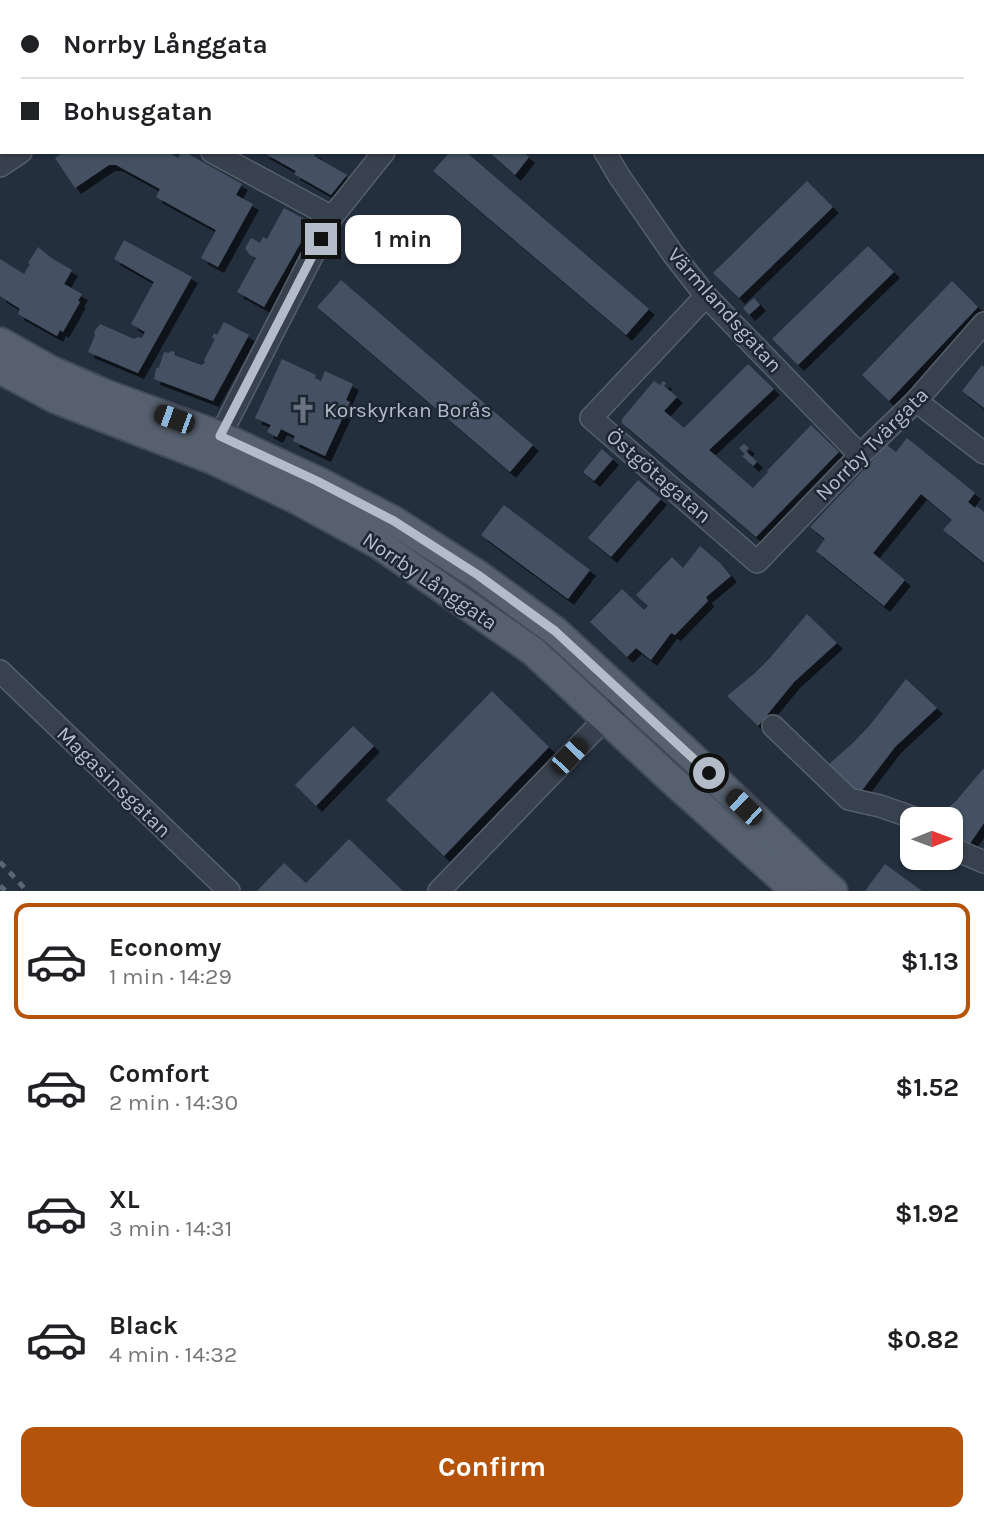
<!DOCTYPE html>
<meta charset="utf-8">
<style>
:root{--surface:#fff;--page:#f6f6f6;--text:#202124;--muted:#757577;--line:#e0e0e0;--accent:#b45309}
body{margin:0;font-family:Karla,sans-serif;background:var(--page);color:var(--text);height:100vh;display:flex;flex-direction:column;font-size:26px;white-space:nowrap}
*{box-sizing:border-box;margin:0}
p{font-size:23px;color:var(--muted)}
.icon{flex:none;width:38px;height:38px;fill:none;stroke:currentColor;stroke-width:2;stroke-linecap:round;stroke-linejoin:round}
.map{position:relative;height:891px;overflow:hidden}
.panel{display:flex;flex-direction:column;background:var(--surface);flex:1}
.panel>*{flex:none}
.guide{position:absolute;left:0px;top:0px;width:985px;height:154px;box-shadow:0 2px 5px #0004;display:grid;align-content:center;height:154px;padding:0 21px;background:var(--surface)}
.needle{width:46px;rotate:89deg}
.buttons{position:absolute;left:900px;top:807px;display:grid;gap:14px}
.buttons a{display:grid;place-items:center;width:63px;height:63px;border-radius:14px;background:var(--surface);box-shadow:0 2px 5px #0004;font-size:35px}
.end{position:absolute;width:32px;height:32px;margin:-16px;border:9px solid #b4bcc9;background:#111;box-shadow:0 0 0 4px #111}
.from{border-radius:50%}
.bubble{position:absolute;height:49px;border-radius:14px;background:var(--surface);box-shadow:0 2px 5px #0004;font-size:23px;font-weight:700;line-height:49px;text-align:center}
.car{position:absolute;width:21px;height:42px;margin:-21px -10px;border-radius:9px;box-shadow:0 0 5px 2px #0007;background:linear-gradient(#222 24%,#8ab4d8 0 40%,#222 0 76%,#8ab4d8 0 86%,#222 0)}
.guide b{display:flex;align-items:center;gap:24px;height:66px;font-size:26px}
.guide b+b{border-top:2px solid var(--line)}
.guide i{width:18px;height:18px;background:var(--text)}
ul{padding:12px 0 0;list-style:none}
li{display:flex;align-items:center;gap:21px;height:116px;margin:0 14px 10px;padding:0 7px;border:4px solid transparent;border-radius:14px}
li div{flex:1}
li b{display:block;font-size:26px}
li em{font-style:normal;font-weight:700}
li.on{border-color:var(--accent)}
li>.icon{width:63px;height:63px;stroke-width:1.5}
.button{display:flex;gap:14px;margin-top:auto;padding:14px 21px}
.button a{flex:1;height:80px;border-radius:14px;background:var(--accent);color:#fff;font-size:28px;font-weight:700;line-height:80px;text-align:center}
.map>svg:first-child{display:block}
.building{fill:#455162;filter:url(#shadow)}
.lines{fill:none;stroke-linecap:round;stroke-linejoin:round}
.minor-casing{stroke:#565f6c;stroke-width:24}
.major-casing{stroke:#414a57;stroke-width:32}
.minor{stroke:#38414e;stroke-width:21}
.major{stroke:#56606e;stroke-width:28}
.rail{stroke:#5a6575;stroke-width:5;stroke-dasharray:7 7;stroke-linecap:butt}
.route{stroke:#b4bcc9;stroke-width:9}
.labels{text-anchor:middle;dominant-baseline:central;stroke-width:5;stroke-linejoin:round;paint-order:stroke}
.street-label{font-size:21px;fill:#b4bcc9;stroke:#1d2633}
.poi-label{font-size:21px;fill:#b4bcc9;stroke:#1d2633;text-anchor:start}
</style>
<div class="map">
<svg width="984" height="891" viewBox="0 0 984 891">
<defs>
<filter id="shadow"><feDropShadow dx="6" dy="6" stdDeviation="0" flood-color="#0009"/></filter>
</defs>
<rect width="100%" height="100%" fill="#242f3e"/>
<g class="building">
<path d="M64 152H168L178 158 181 152H185L242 184 236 195 253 204 218 267 201 258 216 230 156 197 160 189 116 165H109L75 188 55 158Z"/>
<path d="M262 152H316L314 156 347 175 331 195 294 174 296 171Z"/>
<path d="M450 152H466L649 309 626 335 433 171Z"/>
<path d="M489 152H523L529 157 515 175Z"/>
<path d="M807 181 833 207 739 298 713 273Z"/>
<path d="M284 208 312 223 264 307 237 292 256 258 250 255 245 248 251 238 260 243 263 237 267 239Z"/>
<path d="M124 240 192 277 138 373 88 352 95 335 94 332 100 324 134 339 138 337 142 338 145 332 131 324 154 282 114 259Z"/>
<path d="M868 246 894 272 798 365 772 339Z"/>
<path d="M38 247 53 259 72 270 64 284 82 294 78 301 80 302 63 332 60 330 57 336 18 314 20 309 0 296V259L24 274 30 264 28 263Z"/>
<path d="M341 280 533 445 510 472 317 307Z"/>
<path d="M952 281 978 307 889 401 862 375Z"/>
<path d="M754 298 760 305 749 315 743 308Z"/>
<path d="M224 322 249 335 213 401 154 379 156 369 159 367 164 352 169 353 170 351 175 352 174 355 201 365 205 363 204 360 215 339 212 338 214 333 217 335Z"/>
<path d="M282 359 316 375 315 378 321 381 325 371 353 384 346 400 350 402 325 456 293 441 295 436 281 429 277 437 267 432 271 425 255 418Z"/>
<path d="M748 364 774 389 709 450 753 488 768 472 767 471 811 425 839 452 756 537 622 423V419L654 381 660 385 663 381 666 383 664 386 677 397 664 411 684 428Z"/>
<path d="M982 365 984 367V408L962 391Z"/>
<path d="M907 438 975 493 968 502 975 508 977 506 984 512V563L943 530 952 520 921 494 873 553 905 580 884 606 816 551 825 539 810 527 887 445 896 452Z"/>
<path d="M744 444 749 448 746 451 757 462 753 466 742 456 745 454 739 448Z"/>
<path d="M602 449 613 459 594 481 583 472Z"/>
<path d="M638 480 661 499 611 557 588 538Z"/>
<path d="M504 505 590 570 568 599 481 535Z"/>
<path d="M700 546 720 563 731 576 706 597 708 601 675 635 671 633 651 660 636 648 627 657 590 622 622 589 644 610 648 606 636 595 672 557 683 568Z"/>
<path d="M807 614 837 643 794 682 758 726 727 696 755 673 770 658Z"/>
<path d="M906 679 937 708 895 747 860 793 828 765 853 743 870 725Z"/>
<path d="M492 691 549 747 444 856 386 800Z"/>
<path d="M353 726 374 746 316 806 295 785Z"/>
<path d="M984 768V823L967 848 950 835V819H935L956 801Z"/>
<path d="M349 839 403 891H257L284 863 306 883Z"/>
<path d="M885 864 922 891H865Z"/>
</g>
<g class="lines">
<defs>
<g id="minor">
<path d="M8 0 9 2"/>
<path d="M482 0 484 2"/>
<path d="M243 2 246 0"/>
<path d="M212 152 332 217"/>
<path d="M605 152 619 176 673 254 706 296 860 455"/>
<path d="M0 166 21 152"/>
<path d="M706 296 591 418 757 562 860 455 916 401 984 323"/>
<path d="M916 401 984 453"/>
<path d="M220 436 332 217 384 152"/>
<path d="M0 671 229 891"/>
<path d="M773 726 849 799 880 806 917 819"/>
<path d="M950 846 956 850 984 862"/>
<path d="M439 891 627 696"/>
</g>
<g id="major">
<path d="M0 342 50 370 105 394 220 436 317 481 394 521 478 575 555 631 691 756 815 875 833 891"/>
<path d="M0 369 56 399 214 460 296 499 380 545 533 651 672 780 796 891"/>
</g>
</defs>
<use href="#minor" class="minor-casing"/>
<use href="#major" class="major-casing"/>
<use href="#minor" class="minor"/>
<use href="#major" class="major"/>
<g class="rail">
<path d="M0 862 27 891"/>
<path d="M0 886 6 891"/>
</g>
</g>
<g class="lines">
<path class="route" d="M321 239 220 436 317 481 394 521 478 575 555 631 709 773"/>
</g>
<defs>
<symbol id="church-bare" viewBox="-9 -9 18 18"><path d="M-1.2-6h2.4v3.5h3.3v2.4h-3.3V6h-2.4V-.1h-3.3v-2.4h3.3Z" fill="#6b7280" stroke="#1d2633" stroke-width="2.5" paint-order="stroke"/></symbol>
</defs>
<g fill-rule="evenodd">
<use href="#church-bare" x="284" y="391" width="38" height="38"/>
</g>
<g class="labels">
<g class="street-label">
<text transform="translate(725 310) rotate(48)">Värmlandsgatan</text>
<text transform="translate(872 444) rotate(-45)">Norrby Tvärgata</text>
<text transform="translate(659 476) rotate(41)">Östgötagatan</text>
<text transform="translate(430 581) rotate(34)">Norrby Långgata</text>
<text transform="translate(114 782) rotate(44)">Magasinsgatan</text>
</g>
<g class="poi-label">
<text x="324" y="410">Korskyrkan Borås</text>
</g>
</g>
</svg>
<div class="buttons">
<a><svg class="needle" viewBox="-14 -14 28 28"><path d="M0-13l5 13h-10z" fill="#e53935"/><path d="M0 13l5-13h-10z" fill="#757577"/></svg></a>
</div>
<i class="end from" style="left:709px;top:773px"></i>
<i class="end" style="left:321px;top:239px"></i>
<div class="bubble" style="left:345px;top:215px;width:116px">1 min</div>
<i class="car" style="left:174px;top:419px;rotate:290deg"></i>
<i class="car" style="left:569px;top:756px;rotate:44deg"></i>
<i class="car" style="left:744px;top:807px;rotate:314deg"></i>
<div class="guide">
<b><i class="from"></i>Norrby Långgata</b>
<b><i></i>Bohusgatan</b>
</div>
</div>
<section class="panel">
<ul>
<li class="on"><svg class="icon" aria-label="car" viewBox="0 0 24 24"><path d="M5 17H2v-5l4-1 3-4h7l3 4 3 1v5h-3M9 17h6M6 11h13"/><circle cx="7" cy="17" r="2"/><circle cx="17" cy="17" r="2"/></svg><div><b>Economy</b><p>1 min · 14:29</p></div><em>$1.13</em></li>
<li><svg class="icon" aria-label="car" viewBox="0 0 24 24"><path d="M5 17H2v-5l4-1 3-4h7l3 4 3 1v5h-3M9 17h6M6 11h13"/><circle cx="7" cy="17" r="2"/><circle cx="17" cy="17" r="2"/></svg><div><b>Comfort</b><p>2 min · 14:30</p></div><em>$1.52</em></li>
<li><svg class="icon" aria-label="car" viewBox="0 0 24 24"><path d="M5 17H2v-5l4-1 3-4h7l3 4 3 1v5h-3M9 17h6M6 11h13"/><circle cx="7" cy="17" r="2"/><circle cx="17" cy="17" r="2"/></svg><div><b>XL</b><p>3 min · 14:31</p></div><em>$1.92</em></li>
<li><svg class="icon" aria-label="car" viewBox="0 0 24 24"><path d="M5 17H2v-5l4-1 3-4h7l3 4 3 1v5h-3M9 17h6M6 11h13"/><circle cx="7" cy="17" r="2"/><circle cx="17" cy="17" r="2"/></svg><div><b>Black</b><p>4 min · 14:32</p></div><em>$0.82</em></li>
</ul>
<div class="button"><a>Confirm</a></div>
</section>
